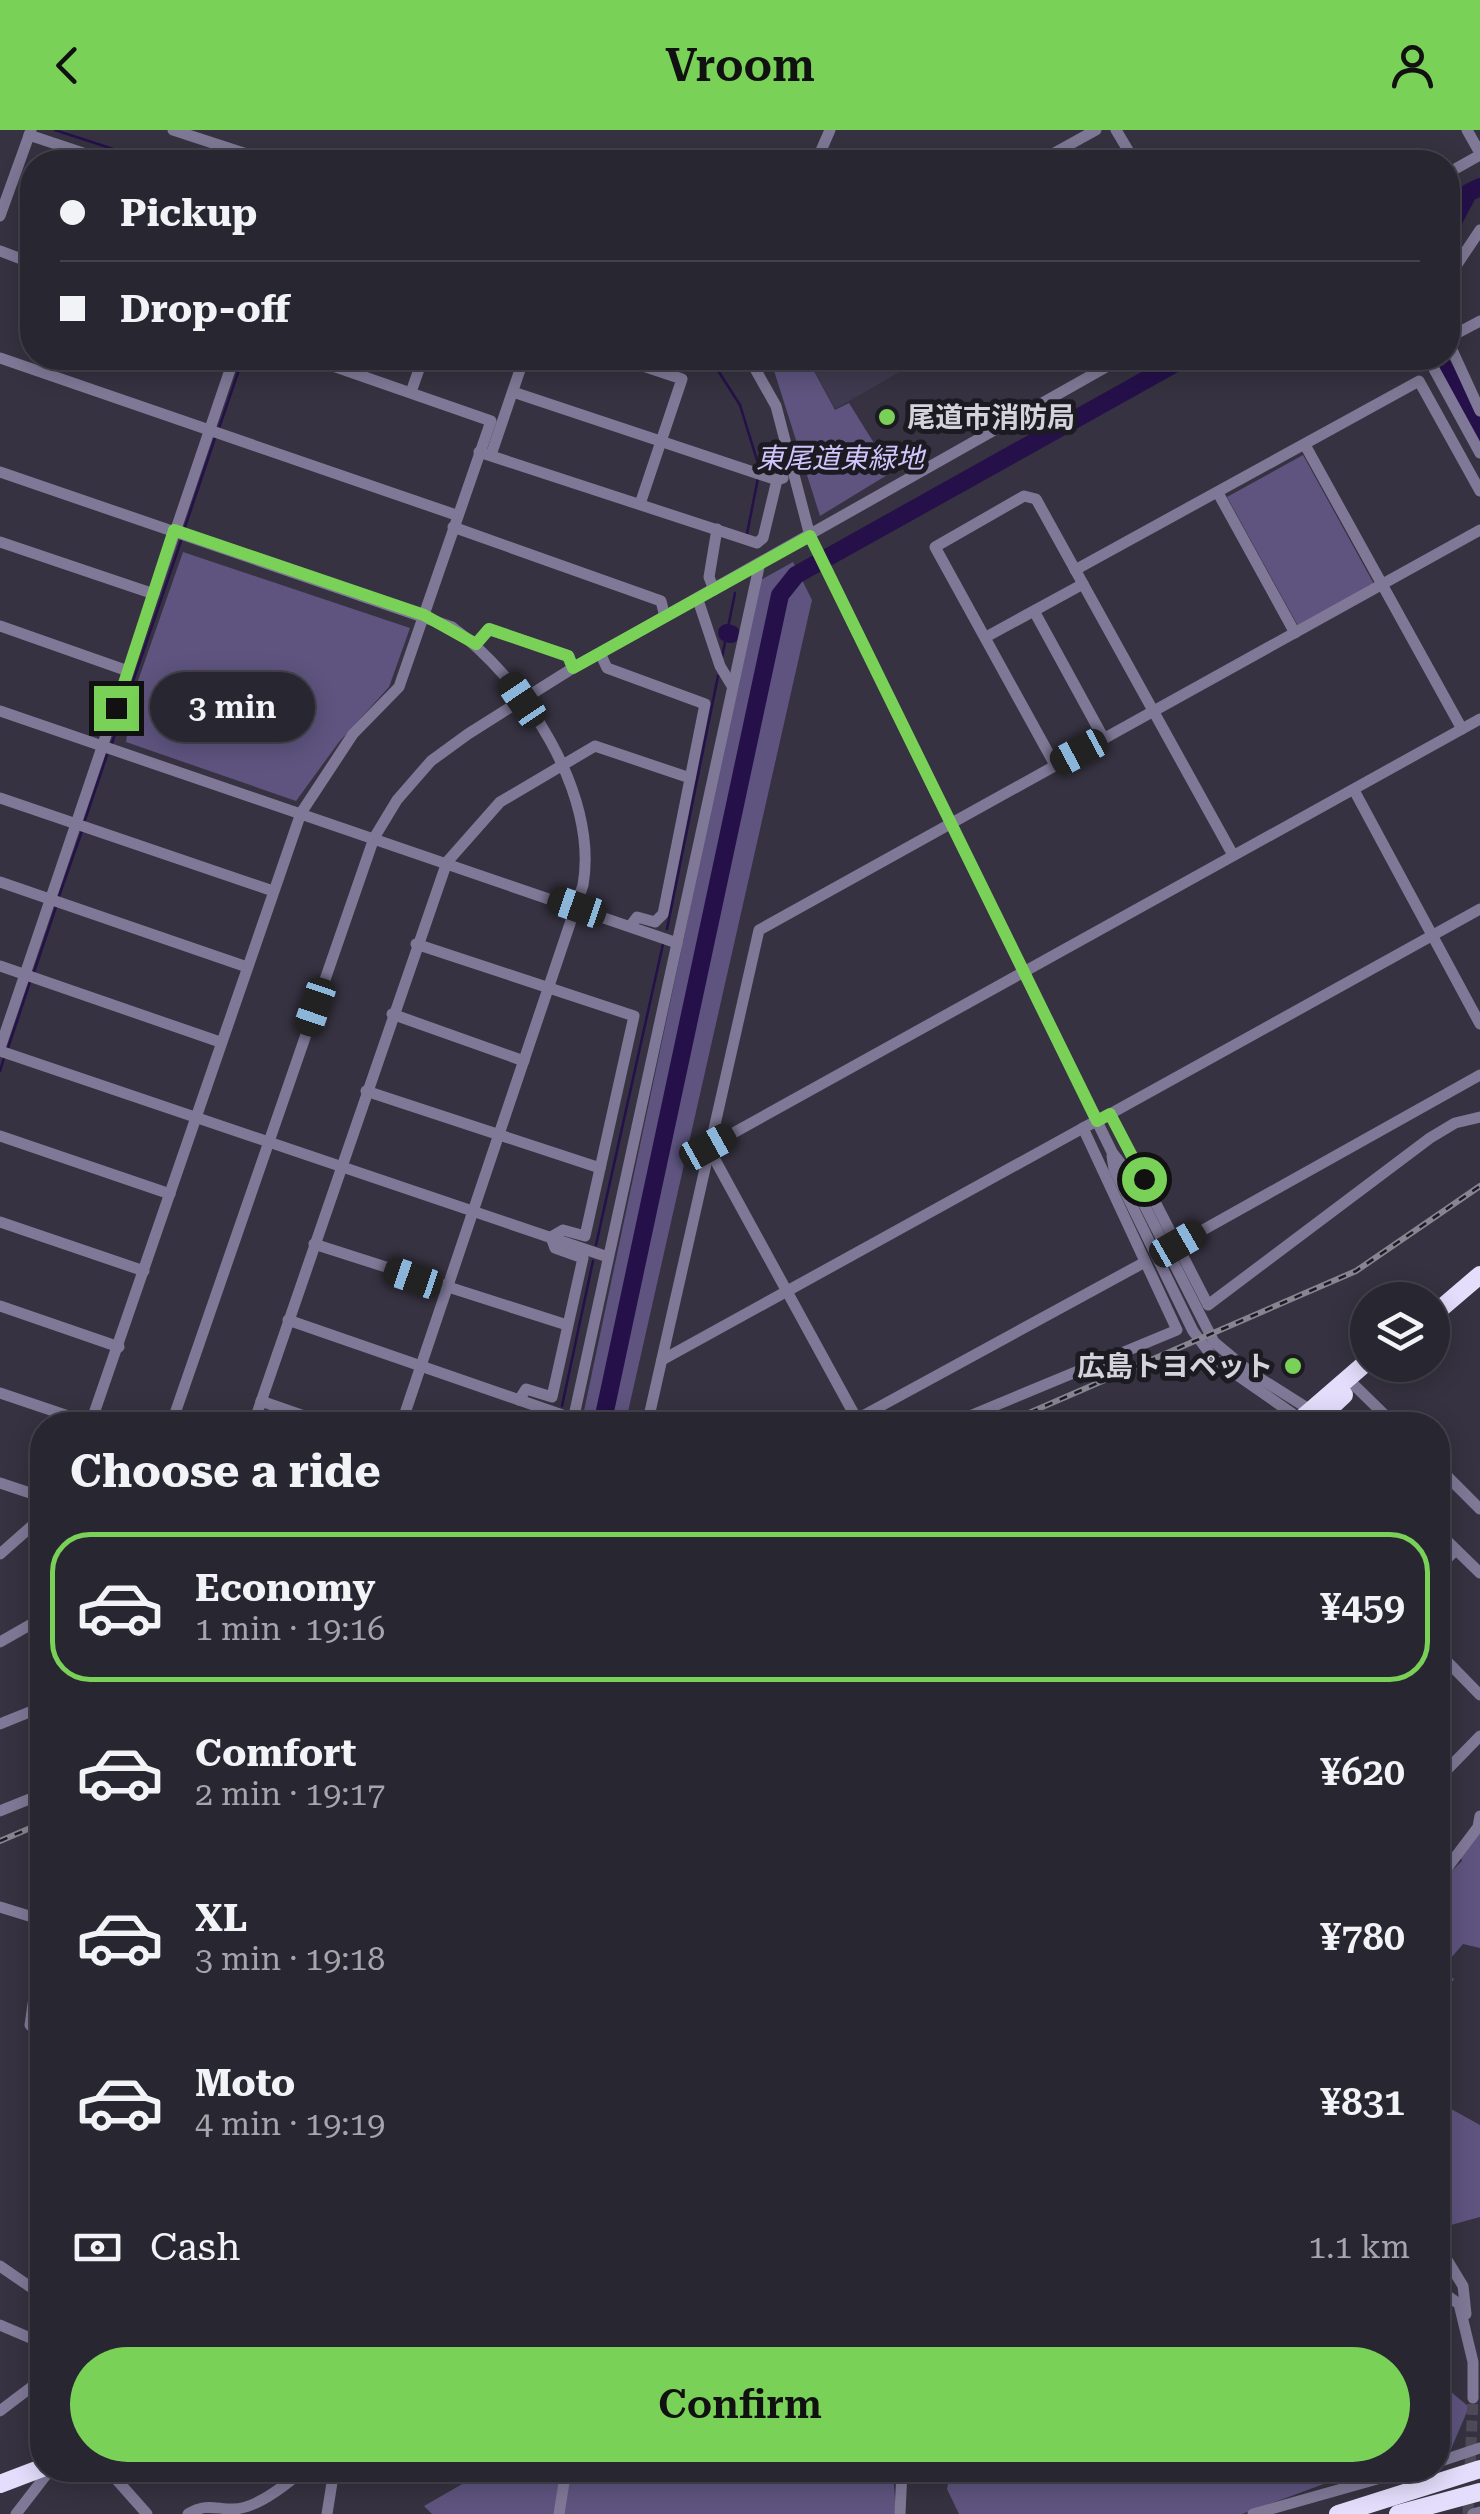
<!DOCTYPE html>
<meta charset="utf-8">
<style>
:root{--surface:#282631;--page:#34323d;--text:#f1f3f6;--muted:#a5a5ab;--line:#44434d;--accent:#79d157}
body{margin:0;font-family:"Roboto Serif","Noto Sans JP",serif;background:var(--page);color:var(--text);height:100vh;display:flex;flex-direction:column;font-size:38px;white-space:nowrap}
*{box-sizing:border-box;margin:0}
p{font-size:32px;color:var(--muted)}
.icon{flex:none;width:55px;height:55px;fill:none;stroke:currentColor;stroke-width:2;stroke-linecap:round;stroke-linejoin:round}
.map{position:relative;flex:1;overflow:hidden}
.details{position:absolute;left:30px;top:1282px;width:1420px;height:1070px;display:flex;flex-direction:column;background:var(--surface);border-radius:40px;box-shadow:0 5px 25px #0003,0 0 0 2px var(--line)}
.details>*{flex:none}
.top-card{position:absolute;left:20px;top:20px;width:1440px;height:220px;border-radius:40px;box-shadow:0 5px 25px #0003,0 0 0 2px var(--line);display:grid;align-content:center;height:220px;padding:0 40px;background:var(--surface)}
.controls{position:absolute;left:1350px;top:1152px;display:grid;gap:20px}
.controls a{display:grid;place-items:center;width:100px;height:100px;border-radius:50%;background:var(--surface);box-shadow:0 5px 25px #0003,0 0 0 2px var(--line);font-size:50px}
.end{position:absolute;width:45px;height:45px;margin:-22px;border:12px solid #79d157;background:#111;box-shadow:0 0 0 5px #111}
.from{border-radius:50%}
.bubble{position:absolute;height:70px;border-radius:35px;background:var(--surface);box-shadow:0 5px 25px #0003,0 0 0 2px var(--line);font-size:32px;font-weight:600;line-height:70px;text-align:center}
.car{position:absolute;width:30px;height:60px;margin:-30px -15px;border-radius:12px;box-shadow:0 0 8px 2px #0007;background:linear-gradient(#222 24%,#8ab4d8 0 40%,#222 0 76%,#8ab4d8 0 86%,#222 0)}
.top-card b{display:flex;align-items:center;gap:35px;height:95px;font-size:38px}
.top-card b+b{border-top:2px solid var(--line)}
.top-card i{width:25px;height:25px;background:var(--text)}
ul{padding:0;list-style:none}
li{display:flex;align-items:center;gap:30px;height:150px;margin:0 20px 15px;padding:0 20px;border:5px solid transparent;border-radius:40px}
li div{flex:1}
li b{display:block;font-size:38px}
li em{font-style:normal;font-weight:600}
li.active{border-color:var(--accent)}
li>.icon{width:90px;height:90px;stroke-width:1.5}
h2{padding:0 40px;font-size:45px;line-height:120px}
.pay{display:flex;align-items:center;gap:25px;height:110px;padding:0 40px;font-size:38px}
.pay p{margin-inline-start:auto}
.button{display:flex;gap:20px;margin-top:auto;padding:20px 40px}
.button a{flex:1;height:115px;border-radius:60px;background:var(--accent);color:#111;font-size:40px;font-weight:600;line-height:115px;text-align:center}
header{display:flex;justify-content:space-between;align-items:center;height:130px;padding:0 40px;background:var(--accent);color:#111;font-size:45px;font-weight:600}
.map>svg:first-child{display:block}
.built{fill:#3f3a4f}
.green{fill:#5e547f}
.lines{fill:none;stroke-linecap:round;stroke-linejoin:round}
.stream{stroke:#25104a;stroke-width:2.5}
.river{stroke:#25104a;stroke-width:18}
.minor-tunnel{stroke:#4e4a58;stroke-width:11;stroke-dasharray:11 5.5;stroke-linecap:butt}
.minor{stroke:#7f7997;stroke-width:11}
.highway{stroke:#e4defc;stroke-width:18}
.rail-casing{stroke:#878591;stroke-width:6}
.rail{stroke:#1d1b22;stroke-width:2.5;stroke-dasharray:8;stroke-linecap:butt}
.route{stroke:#79d157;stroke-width:12}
.poi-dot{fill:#79d157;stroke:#1d1b22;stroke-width:4}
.labels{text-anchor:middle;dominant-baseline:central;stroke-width:10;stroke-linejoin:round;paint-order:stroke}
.poi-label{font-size:28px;font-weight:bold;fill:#d4d3dc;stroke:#1d1b22;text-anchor:start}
.park-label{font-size:28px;font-style:italic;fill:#d1c5fd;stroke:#1d1b22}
</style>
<header><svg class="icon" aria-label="back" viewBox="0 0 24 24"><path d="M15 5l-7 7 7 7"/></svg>Vroom<svg class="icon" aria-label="person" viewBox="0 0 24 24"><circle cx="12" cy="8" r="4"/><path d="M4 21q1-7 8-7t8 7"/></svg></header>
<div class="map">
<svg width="1480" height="2384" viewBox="0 0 1480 2384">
<rect width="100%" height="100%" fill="#363241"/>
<path class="built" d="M808 228H924L835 279Z"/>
<g class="green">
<path d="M770 228H807L835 280 849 273 892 342 820 386Z"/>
<path d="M1303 325 1374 454 1298 496 1227 367Z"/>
<path d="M183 422 410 498 389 557 339 612 296 671 126 612 133 565Z"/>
<path d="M793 432 812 470 625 1295H581L759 451Z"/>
<path d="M1480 1697V1818L1463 1814 1444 1836 1454 1850 1438 1859V1754L1462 1731 1460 1724Z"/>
<path d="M1444 1975 1480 1995V2087L1440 2098 1438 1983Z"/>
<path d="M1438 2251 1469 2277 1451 2319 1438 2322Z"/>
<path d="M457 2340H893L896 2384H432L424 2376 464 2353Z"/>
<path d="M951 2340H1362L1242 2384H959L947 2359Z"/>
</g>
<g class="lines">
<g class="stream">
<path d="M55 0 153 32"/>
<path d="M710 228 740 275 760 340"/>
<path d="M218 301 243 228"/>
<path d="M184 400 215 308"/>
<path d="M747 404 758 348"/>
<path d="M722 527 735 463"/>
<path d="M112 613 182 408"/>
<path d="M84 693 107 625"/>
<path d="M58 769 82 701"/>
<path d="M667 799 718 546"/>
<path d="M33 845 56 777"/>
<path d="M7 921 30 852"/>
<path d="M0 941 4 928"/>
<path d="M596 1115 663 814"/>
<path d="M562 1276 593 1131"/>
</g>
<g class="river">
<path d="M1448 101 1468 63 1480 57"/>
<path d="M1438 228 1480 302"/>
<path d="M727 503 731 504"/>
<path d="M602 1295 780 465 796 445 1185 228"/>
</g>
<path class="minor-tunnel" d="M1468 2384 1473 2268"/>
<g class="minor">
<path d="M173 0 271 32"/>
<path d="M1116 0 1135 32"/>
<path d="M1467 0 1480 23"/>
<path d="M29 5 110 32"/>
<path d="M816 32 830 0"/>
<path d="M1038 32 1096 0"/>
<path d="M1448 43 1480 25"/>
<path d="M0 86 31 0"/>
<path d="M0 121 32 133"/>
<path d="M1448 148 1480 100"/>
<path d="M1448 208 1480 191"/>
<path d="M1448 211 1480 281"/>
<path d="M0 228 456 385"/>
<path d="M619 228 682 249 640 374"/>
<path d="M749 228 776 276 810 406 1112 1022 1128 1043 1214 1212 1250 1242 1334 1295"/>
<path d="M1428 228 1480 323"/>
<path d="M411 262 423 228"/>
<path d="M513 262 777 350 783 348"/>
<path d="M1305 315 1462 599"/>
<path d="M479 322 757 413 763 408 777 350"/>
<path d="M491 325 524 228"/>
<path d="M0 342 452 497C524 549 599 664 583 755L401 1295"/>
<path d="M1218 363 1295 503"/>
<path d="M453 397 661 471 665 487"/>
<path d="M0 412 154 464"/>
<path d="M1075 440 1419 251 1480 361"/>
<path d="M714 460 709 447 717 399"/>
<path d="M698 470 720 536 732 556"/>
<path d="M1034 481 1104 609"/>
<path d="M0 496 128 541"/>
<path d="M986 507 1083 454"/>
<path d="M476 514 489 499 569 526 573 538"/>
<path d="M600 523 607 538 705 574 663 784 655 792 637 787 631 795"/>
<path d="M0 581 677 813"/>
<path d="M1055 635 935 417 1024 366 1036 369 1233 725"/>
<path d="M1355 662 1480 894"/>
<path d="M0 668 273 761"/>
<path d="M0 752 247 837"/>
<path d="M416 814 634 886 585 1106 563 1100 551 1107 555 1118 583 1128 552 1267 526 1259 519 1270"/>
<path d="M0 836 220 912"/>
<path d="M392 884 524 931"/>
<path d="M0 918 234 228"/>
<path d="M0 921 608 1127"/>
<path d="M366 961 600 1038"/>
<path d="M1110 984 1480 779"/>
<path d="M0 1006 170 1064"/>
<path d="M1112 1026 1114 1039 1193 1201 1214 1229 1303 1291"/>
<path d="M0 1092 144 1141"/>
<path d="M314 1114 567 1195"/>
<path d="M1178 1114 1480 945"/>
<path d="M0 1176 119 1217"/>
<path d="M288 1190 574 1289"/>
<path d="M662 1230 1083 998"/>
<path d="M1354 1255 1395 1295"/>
<path d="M0 1263 95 1295"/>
<path d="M261 1271 330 1295"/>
<path d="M857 1289 1145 1132"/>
<path d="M90 1295 301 683 353 604 399 557 491 291 310 228"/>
<path d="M171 1295 374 708 397 670 431 631 468 604 573 538 1122 228"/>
<path d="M253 1295 447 732 500 672 595 616 690 648"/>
<path d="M572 1295 759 437"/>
<path d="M647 1295 759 800 1480 400"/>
<path d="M860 1295 708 1017 1480 589"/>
<path d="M948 1295 1177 1200 1083 998 1110 984 1208 1175 1430 1008 1455 993 1480 987"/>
<path d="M1438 1337 1480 1379"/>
<path d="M0 1353 42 1367"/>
<path d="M1438 1402 1480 1443"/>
<path d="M0 1424 42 1387"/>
<path d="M1438 1437 1456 1420"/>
<path d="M0 1512 42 1488"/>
<path d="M1438 1522 1480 1565"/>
<path d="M1438 1549 1452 1537"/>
<path d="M0 1594 42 1577"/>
<path d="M1438 1649 1480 1606"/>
<path d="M0 1681 42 1664"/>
<path d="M1438 1750 1478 1697 1480 1686"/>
<path d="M0 1777 42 1790"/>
<path d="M42 1811 30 1895 42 1905"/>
<path d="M1438 2115 1463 2156 1466 2184"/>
<path d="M0 2136 42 2165"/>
<path d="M1438 2159 1459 2174 1473 2232V2268"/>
<path d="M0 2195 42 2213"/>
<path d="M0 2281 42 2249"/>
<path d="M1438 2332 1480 2318"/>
<path d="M108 2340 147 2384"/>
<path d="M16 2384 50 2340"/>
<path d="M188 2384C206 2373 215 2379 233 2379 256 2379 287 2354 303 2340"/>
<path d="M327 2384 334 2340"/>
<path d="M559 2384 566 2340"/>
<path d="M900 2384 902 2340"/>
<path d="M1253 2384 1409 2340"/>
<path d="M1473 2384 1480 2382"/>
</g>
<g class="highway">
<path d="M1432 1186 1480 1145"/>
<path d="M1294 1295 1368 1231"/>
<path d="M1312 1295 1344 1265"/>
<path d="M0 2354 42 2338"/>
<path d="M1338 2384 1480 2339"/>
<path d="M1398 2384 1480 2362"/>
</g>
<defs>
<g id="rail">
<path d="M1001 1295 1356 1141 1480 1056"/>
<path d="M0 1711 42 1693"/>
</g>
</defs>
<use href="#rail" class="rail-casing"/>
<use href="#rail" class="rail"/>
</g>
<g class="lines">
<path class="route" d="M116 578 174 400 424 485 476 514 489 499 568 526 573 538 810 406 1097 991 1110 984 1144 1049"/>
</g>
<g class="poi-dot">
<circle cx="887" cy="287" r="10"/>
<circle cx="1293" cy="1236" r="10"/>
</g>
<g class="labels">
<g class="poi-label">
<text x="907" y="287">尾道市消防局</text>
<text x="1273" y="1236" text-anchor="end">広島トヨペット</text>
</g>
<g class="park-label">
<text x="840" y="328">東尾道東緑地</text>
</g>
</g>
</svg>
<div class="controls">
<a><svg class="icon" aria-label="layers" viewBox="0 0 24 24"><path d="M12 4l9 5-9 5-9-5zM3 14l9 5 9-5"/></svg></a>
</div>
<i class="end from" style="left:1144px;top:1049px"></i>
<i class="end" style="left:116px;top:578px"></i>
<div class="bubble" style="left:150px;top:542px;width:165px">3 min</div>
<i class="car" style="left:522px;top:570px;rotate:326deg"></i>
<i class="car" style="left:1079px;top:622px;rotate:242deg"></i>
<i class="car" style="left:577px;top:777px;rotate:289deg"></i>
<i class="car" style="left:315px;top:877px;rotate:199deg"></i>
<i class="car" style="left:708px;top:1017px;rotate:61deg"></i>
<i class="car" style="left:1178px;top:1114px;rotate:60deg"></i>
<i class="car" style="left:413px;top:1148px;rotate:289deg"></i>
<div class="top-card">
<b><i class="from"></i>Pickup</b>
<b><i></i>Drop-off</b>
</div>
<section class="details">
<h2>Choose a ride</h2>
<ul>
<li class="active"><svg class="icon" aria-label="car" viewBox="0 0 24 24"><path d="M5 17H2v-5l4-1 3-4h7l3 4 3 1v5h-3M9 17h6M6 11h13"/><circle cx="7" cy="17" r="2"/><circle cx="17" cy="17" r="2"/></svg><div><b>Economy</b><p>1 min · 19:16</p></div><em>¥459</em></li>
<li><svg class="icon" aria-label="car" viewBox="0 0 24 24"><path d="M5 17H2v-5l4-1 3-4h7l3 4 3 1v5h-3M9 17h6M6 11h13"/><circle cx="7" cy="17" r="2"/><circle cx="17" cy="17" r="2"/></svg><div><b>Comfort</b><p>2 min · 19:17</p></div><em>¥620</em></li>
<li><svg class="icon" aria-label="car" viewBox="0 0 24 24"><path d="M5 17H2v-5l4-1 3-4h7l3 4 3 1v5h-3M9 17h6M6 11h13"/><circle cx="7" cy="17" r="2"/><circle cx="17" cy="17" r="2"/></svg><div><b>XL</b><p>3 min · 19:18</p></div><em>¥780</em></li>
<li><svg class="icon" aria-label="car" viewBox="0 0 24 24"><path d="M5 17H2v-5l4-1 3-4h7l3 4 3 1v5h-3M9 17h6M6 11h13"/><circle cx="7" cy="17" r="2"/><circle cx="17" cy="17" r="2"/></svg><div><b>Moto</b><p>4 min · 19:19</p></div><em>¥831</em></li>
</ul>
<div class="pay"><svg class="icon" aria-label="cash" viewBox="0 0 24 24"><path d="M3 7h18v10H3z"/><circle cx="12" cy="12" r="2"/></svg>Cash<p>1.1 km</p></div>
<div class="button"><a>Confirm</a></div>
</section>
</div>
